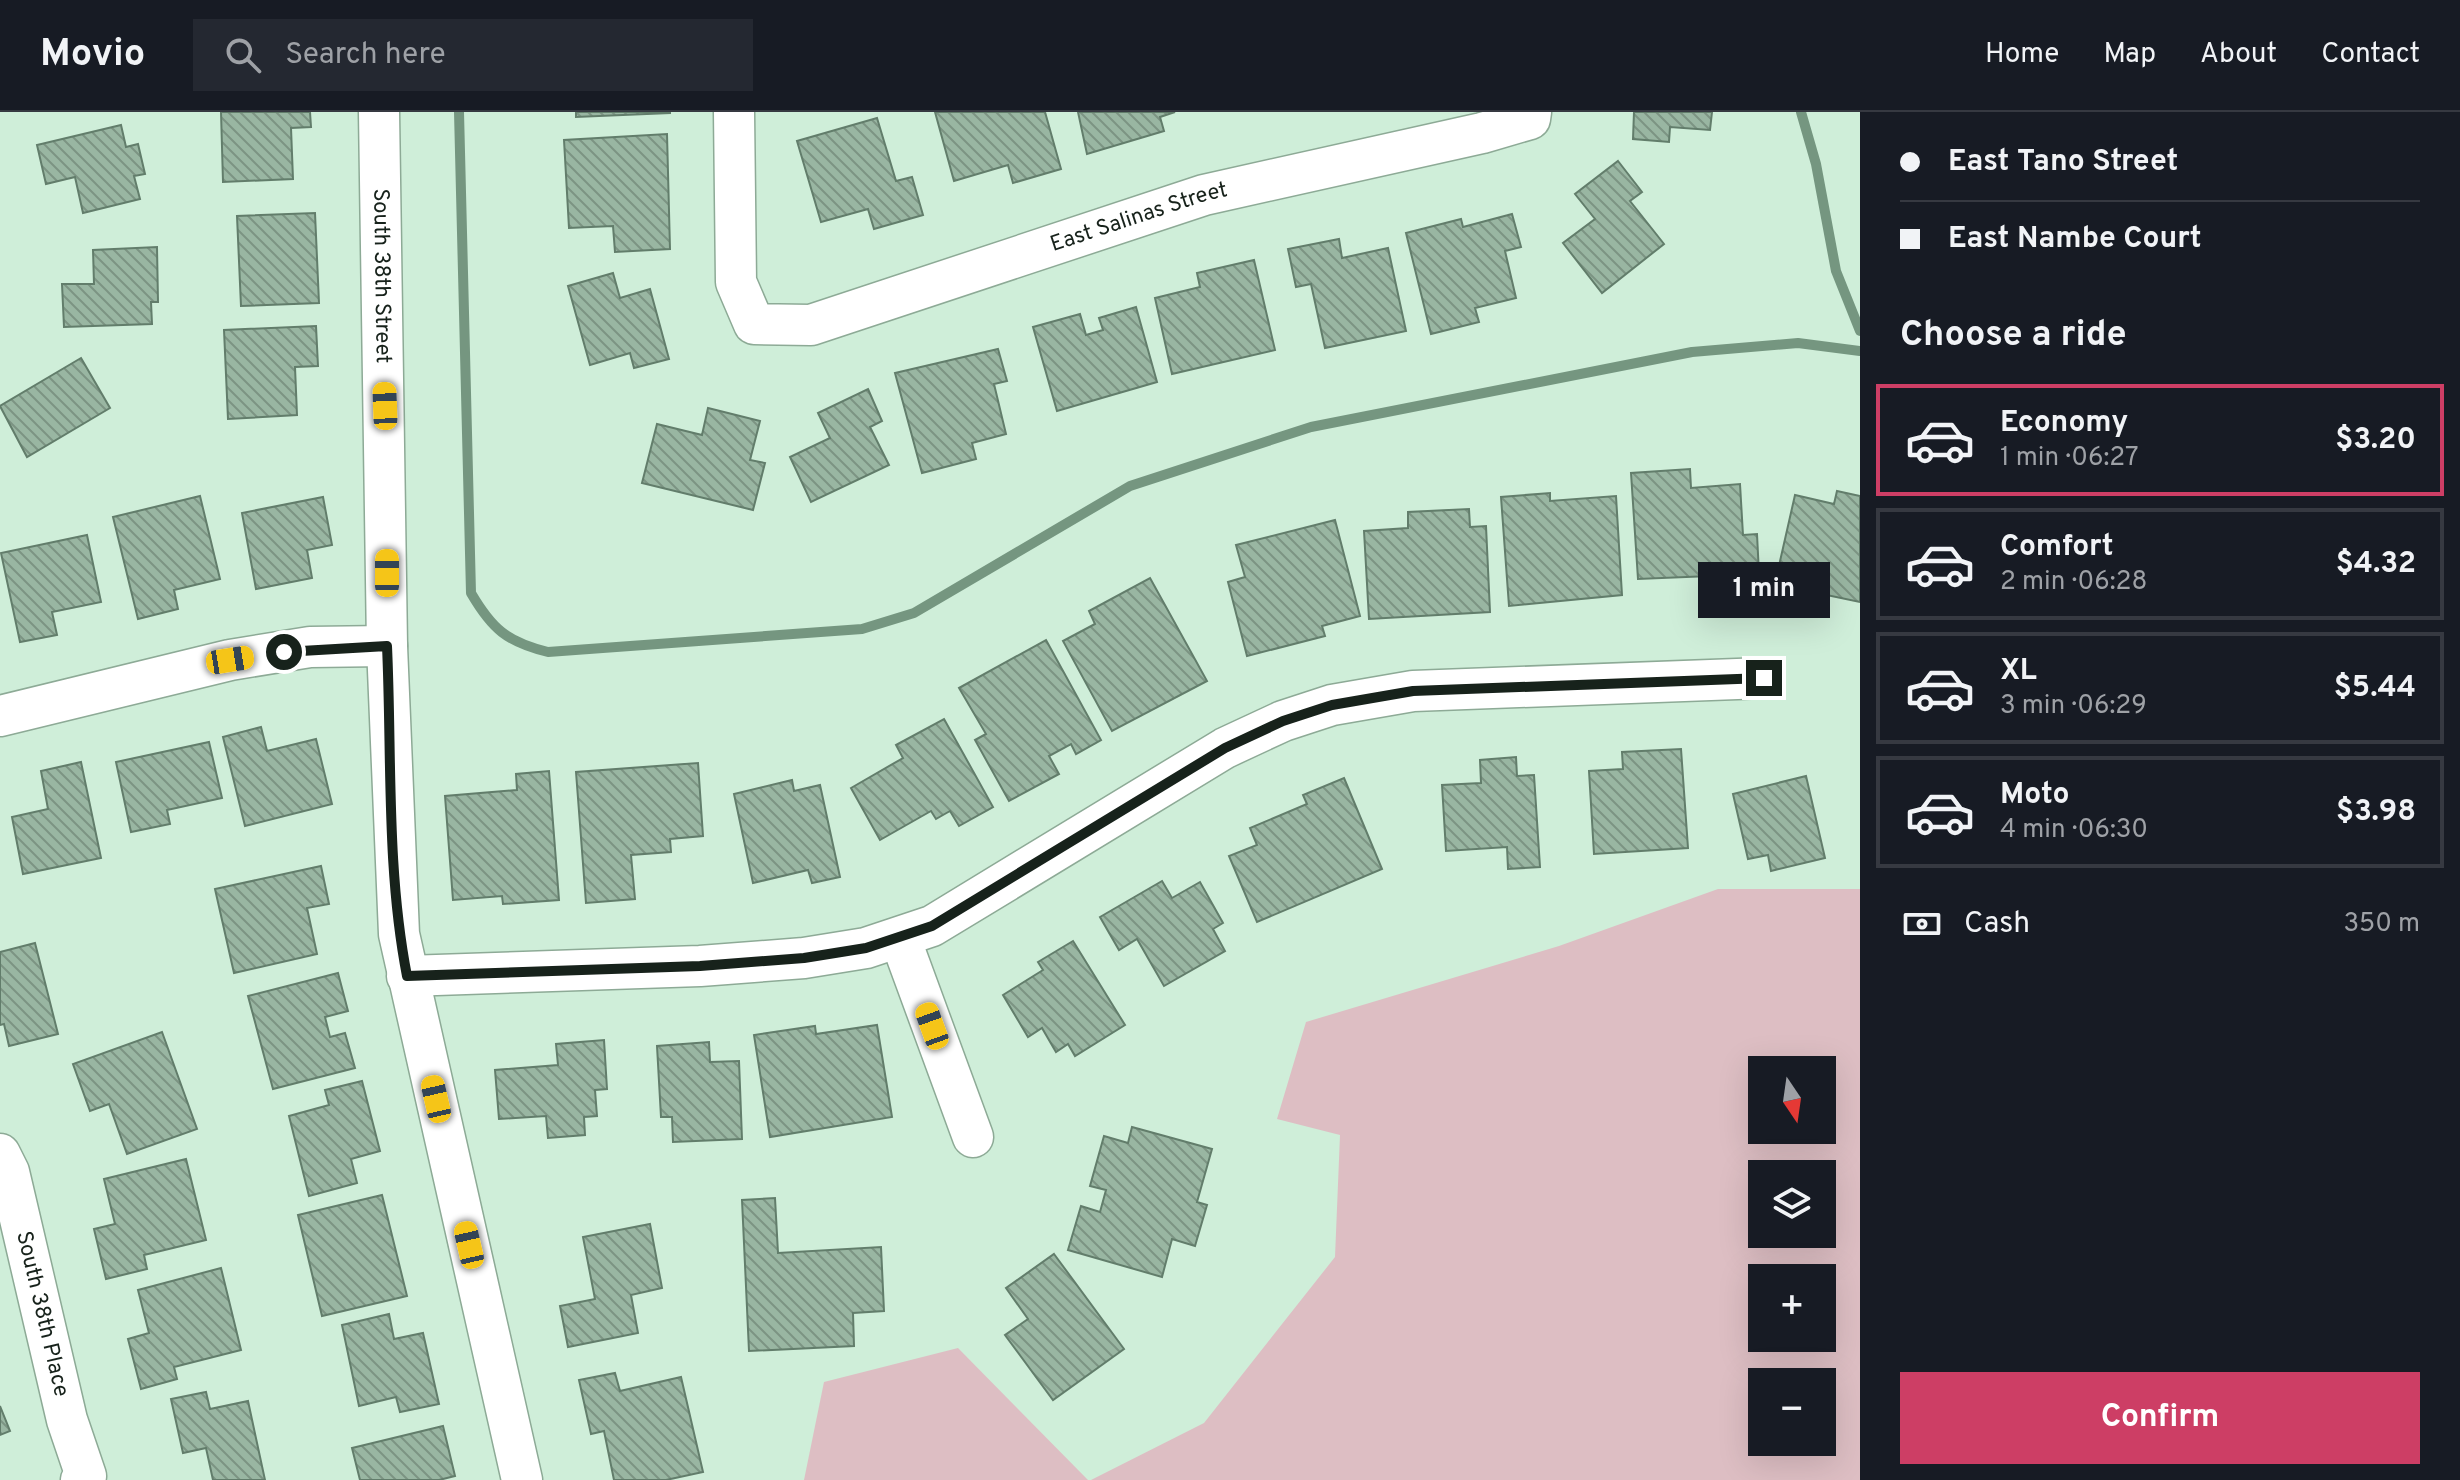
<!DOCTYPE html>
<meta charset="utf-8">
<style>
:root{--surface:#171b24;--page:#242831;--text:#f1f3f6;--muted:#9ea1a6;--line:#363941;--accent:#cd3e65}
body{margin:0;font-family:Overpass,sans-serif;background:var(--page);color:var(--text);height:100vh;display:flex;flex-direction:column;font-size:30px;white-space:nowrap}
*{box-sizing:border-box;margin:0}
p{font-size:26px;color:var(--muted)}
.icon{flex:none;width:44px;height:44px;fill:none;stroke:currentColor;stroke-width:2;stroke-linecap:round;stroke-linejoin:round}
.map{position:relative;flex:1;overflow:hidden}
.details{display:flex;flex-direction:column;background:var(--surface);width:600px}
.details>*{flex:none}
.top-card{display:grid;align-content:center;height:176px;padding:0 40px;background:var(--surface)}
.needle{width:52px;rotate:167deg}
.fabs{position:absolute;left:1748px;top:944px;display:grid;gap:16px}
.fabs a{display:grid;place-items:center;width:88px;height:88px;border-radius:0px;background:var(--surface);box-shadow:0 8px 32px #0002;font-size:40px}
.end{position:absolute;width:36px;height:36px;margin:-18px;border:10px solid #17221b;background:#fff;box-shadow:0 0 0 4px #fff}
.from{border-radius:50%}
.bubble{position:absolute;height:56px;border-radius:0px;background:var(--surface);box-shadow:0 8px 32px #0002;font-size:26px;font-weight:700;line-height:56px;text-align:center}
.car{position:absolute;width:24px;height:48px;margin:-24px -12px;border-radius:10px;box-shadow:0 0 6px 2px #0007;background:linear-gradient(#f5c518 24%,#345 0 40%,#f5c518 0 76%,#345 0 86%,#f5c518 0)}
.top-card b{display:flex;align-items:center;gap:28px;height:76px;font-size:30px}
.top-card b+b{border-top:2px solid var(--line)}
.top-card i{width:20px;height:20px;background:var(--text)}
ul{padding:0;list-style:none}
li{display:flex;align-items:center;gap:24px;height:112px;margin:0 16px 12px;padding:0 24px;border:4px solid var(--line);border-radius:0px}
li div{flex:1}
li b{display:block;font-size:30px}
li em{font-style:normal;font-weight:700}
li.selected{border-color:var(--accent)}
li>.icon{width:72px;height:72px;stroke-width:1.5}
h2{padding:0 40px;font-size:36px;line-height:96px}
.pay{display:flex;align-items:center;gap:20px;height:88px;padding:0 40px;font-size:30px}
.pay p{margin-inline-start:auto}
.button{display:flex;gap:16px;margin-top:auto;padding:16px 40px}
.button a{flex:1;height:92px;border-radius:0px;background:var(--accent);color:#fff;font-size:32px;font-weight:700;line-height:92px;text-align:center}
header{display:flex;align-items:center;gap:48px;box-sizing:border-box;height:112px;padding:0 40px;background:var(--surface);border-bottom:2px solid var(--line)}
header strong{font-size:38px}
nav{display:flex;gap:44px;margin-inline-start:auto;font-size:28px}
.search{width:560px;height:72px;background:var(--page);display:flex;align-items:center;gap:20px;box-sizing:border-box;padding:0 28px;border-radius:0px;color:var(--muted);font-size:30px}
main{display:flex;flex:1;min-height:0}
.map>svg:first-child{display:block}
.green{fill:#ddbec3;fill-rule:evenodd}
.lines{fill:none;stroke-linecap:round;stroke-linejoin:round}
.stream{stroke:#759680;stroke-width:10}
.building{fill:url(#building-back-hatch);stroke:#627d6b;stroke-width:2}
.minor-casing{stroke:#8daa96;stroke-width:43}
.minor{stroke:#fff;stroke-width:40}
.route{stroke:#17221b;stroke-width:10}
.labels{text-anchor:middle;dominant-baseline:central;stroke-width:7;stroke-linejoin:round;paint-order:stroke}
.street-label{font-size:22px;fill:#17221b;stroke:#fff}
</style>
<header>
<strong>Movio</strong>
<div class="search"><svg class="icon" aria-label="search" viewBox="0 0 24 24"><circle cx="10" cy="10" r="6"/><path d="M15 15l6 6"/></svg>Search here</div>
<nav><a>Home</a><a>Map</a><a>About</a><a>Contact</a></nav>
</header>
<main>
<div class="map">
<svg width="1860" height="1368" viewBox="0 0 1860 1368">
<defs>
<pattern id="building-back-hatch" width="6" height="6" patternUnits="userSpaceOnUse" patternTransform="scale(2)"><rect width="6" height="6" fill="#99b6a2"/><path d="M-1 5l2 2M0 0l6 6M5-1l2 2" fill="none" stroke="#7c9483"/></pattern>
</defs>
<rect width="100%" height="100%" fill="#cfeed9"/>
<g class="green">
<path d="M1718 777H1860V1368H1091L1204 1311 1335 1145 1340 1023 1277 1007 1306 910 1559 834ZM1762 958H1822V1018H1762ZM1762 1062H1822V1122H1762ZM1762 1166H1822V1226H1762ZM1762 1270H1822V1330H1762Z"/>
<path d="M958 1236 1088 1368H804L824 1270Z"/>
</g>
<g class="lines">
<g class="stream">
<path d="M459 0 471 481C492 517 507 530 548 540L862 517 914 501 1130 374 1311 315 1692 240 1798 231 1860 239"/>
<path d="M1801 0 1816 52 1836 159 1860 219"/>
</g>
</g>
<g class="building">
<path d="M221 0H310L311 15 291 16 293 67 223 70Z"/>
<path d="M576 0H670V1L576 5Z"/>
<path d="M935 0H1045L1061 57 1013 71 1008 53 954 69Z"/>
<path d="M1078 0H1175L1160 5 1164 19 1087 42Z"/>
<path d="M1634 0H1712L1710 18 1670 15 1669 30 1633 27Z"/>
<path d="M877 6 896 69 912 65 923 103 874 117 868 97 821 110 797 29Z"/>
<path d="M121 13 126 35 138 32 145 62 134 64 140 87 83 101 75 65 46 72 37 33Z"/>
<path d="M667 22 670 137 615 140 613 114 569 116 564 28Z"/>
<path d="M1618 49 1642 80 1630 89 1664 132 1602 181 1563 131 1595 107 1575 82Z"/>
<path d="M315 101 319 191 241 194 237 104Z"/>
<path d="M1512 102 1521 135 1505 139 1516 186 1475 196 1479 210 1431 222 1406 121 1461 107 1463 115Z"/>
<path d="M1339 127 1342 146 1388 136 1406 219 1325 236 1311 172 1296 175 1288 137Z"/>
<path d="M157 135 158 190H151L152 212 64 215 62 172H94L93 138Z"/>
<path d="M1254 148 1275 238 1172 262 1155 186 1200 175 1197 161Z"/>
<path d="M613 161 620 186 650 177 669 247 634 256 630 241 590 253 568 174Z"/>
<path d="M1136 195 1157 270 1057 299 1033 215 1080 202 1086 223 1103 218 1099 206Z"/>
<path d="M316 214 318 254 295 255 297 303 228 307 224 218Z"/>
<path d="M998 237 1007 269 994 272 1006 322 972 331 976 347 922 361 895 261Z"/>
<path d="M81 246 110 296 27 345 0 294Z"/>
<path d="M868 277 882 309 870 315 889 353 811 390 790 345 830 326 818 301Z"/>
<path d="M708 296 760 309 750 348 765 351 753 398 642 371 657 312 702 323Z"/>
<path d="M1690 357 1691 376 1740 372 1743 423 1757 422 1759 462 1638 467 1631 361Z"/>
<path d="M1837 379 1860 384V490L1817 481 1821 467 1778 458 1795 383 1834 392Z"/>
<path d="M1550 381V389L1616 384 1622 483 1509 494 1501 385Z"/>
<path d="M200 384 220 467 174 478 178 497 138 507 113 405Z"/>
<path d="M323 385 332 433 307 438 312 466 256 477 242 401Z"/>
<path d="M1469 397 1470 415 1486 414 1490 500 1369 507 1364 419 1408 416V400Z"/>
<path d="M1335 408 1360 504 1322 514 1325 524 1247 544 1228 470 1245 465 1236 433Z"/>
<path d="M87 423 101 490 52 500 57 523 20 530 1 441Z"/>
<path d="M1150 466 1207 569 1112 619 1063 529 1095 512 1089 499Z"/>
<path d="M1046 528 1101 628 1076 642 1071 632 1049 644 1059 662 1009 689 975 628 986 622 959 576Z"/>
<path d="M944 607 993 695 959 714 950 699 936 707 931 699 880 728 851 676 903 646 896 633Z"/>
<path d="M261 615 267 639 316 627 332 692 245 714 223 625Z"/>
<path d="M209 630 222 686 167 698 170 712 131 720 116 650Z"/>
<path d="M1681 637 1688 736 1594 742 1589 659 1623 657 1622 640Z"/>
<path d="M1516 645 1517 664 1534 663 1540 755 1508 757 1507 735 1446 739 1442 673 1481 671 1480 648Z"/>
<path d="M81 650 101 746 23 762 12 705 48 697 41 659Z"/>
<path d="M698 651 703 724 670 727 671 740 631 743 635 787 586 791 576 660Z"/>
<path d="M549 659 559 788 503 792 502 784 453 788 445 684 517 678 516 662Z"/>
<path d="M1806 664 1825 746 1771 759 1768 743 1748 747 1733 682Z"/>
<path d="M1344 666 1382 757 1257 810 1229 744 1257 733 1250 716 1307 692 1303 683Z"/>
<path d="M792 668 794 679 820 673 840 765 812 771 808 758 753 771 734 682Z"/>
<path d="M321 754 329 792 307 796 317 842 234 861 215 777Z"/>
<path d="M1162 769 1172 786 1200 770 1223 811 1213 817 1225 839 1164 874 1137 827 1119 838 1100 805Z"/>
<path d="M1073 829 1125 913 1075 944 1068 932 1056 940 1042 916 1028 925 1003 883 1043 858 1038 850Z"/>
<path d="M35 831 58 922 9 934 4 912 0 913V840Z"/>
<path d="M338 861 348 899 325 905 330 925 345 921 355 956 273 977 248 884Z"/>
<path d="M877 913 892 1005 770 1025 754 923 815 914 816 922Z"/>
<path d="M162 920 197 1017 127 1042 109 992 90 999 73 952Z"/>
<path d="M604 928 607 977 595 978 597 1004 584 1005 585 1023 548 1026 546 1004 499 1007 495 958 558 953 556 932Z"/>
<path d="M709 930 710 950 739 949 742 1027 673 1030 672 1005H661L657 934Z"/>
<path d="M362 969 380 1039 351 1047 357 1071 309 1084 289 1004 329 993 325 978Z"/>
<path d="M1132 1015 1212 1037 1197 1090 1207 1093 1195 1134 1172 1127 1162 1165 1068 1138 1081 1094 1100 1100 1106 1078 1090 1074 1104 1024 1128 1031Z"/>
<path d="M186 1047 206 1128 144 1143 147 1157 106 1167 94 1117 115 1112 104 1067Z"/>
<path d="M382 1083 407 1184 322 1204 298 1103Z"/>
<path d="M775 1086 778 1141 881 1135 884 1199 853 1201 854 1234 749 1239 742 1088Z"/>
<path d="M650 1112 662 1176 631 1183 638 1221 568 1235 560 1194 595 1187 583 1125Z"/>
<path d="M1054 1142 1124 1237 1053 1288 1005 1223 1028 1207 1006 1176Z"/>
<path d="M221 1156 241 1238 174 1255 177 1267 141 1277 128 1227 149 1221 138 1178Z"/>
<path d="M389 1202 394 1227 423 1221 439 1292 400 1300 396 1285 359 1294 342 1213Z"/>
<path d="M615 1261 620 1279 681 1265 703 1360 666 1368H614L604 1319 591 1322 579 1268Z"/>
<path d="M206 1280 210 1297 248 1289 265 1368H213L206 1336 183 1341 171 1287Z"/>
<path d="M0 1294 10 1319 0 1323Z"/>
<path d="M443 1314 455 1364 439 1368H360L352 1336Z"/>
</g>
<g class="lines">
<defs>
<g id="minor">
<path id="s1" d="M379 0 387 534 399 822 522 1368"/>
<path id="s2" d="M734 0 736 170 754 212 811 213 1204 83 1482 21 1530 7 1531 0"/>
<path d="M0 604 230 548 310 535 387 534"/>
<path d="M900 826 973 1025"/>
<path d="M407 864 700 854 804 846 866 836 932 814 1225 636 1283 609 1332 593 1413 579 1764 566"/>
<path id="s3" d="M0 1042 9 1060 67 1308 86 1364 81 1368"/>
</g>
</defs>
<use href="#minor" class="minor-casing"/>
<use href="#minor" class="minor"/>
</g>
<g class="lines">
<path class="route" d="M284 540 387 534C392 643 386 756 407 864L700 854 804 846 866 836 932 814 1225 636 1283 609 1332 593 1413 579 1764 566"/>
</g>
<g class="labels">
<g class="street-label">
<text stroke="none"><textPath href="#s2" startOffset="618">East Salinas Street</textPath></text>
<text stroke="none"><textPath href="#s1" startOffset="164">South 38th Street</textPath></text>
<text stroke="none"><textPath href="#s3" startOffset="166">South 38th Place</textPath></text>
</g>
</g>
</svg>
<div class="fabs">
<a><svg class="needle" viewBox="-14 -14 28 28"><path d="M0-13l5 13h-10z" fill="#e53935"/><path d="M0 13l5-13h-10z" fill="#9ea1a6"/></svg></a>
<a><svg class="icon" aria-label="layers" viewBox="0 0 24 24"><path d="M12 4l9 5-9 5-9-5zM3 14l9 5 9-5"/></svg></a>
<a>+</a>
<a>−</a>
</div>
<i class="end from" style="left:284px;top:540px"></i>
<i class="end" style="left:1764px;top:566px"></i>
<div class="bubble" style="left:1698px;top:450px;width:132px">1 min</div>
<i class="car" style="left:385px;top:294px;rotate:358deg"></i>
<i class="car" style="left:387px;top:461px;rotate:0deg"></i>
<i class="car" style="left:230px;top:548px;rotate:81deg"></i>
<i class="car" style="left:932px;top:914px;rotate:340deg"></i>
<i class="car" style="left:436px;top:987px;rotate:347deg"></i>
<i class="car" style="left:469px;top:1133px;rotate:347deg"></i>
</div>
<section class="details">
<div class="top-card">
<b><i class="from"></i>East Tano Street</b>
<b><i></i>East Nambe Court</b>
</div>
<h2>Choose a ride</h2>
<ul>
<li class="selected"><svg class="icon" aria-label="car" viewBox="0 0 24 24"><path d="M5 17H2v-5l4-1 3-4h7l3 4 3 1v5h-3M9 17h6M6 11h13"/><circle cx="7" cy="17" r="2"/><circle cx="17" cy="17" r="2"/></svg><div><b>Economy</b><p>1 min · 06:27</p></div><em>$3.20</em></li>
<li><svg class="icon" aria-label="car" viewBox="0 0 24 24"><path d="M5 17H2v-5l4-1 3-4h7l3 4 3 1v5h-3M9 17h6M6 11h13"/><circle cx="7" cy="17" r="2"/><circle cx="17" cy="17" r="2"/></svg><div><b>Comfort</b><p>2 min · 06:28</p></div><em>$4.32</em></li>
<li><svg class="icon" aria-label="car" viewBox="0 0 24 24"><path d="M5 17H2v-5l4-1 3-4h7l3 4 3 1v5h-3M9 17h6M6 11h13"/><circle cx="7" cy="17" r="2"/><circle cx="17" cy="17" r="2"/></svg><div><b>XL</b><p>3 min · 06:29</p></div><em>$5.44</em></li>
<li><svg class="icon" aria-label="car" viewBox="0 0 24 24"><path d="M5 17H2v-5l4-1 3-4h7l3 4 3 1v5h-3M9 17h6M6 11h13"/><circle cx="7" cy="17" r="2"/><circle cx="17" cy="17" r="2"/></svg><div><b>Moto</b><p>4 min · 06:30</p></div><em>$3.98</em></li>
</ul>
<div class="pay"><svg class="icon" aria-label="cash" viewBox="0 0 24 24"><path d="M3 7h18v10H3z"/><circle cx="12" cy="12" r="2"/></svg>Cash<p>350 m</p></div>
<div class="button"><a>Confirm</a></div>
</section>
</main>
